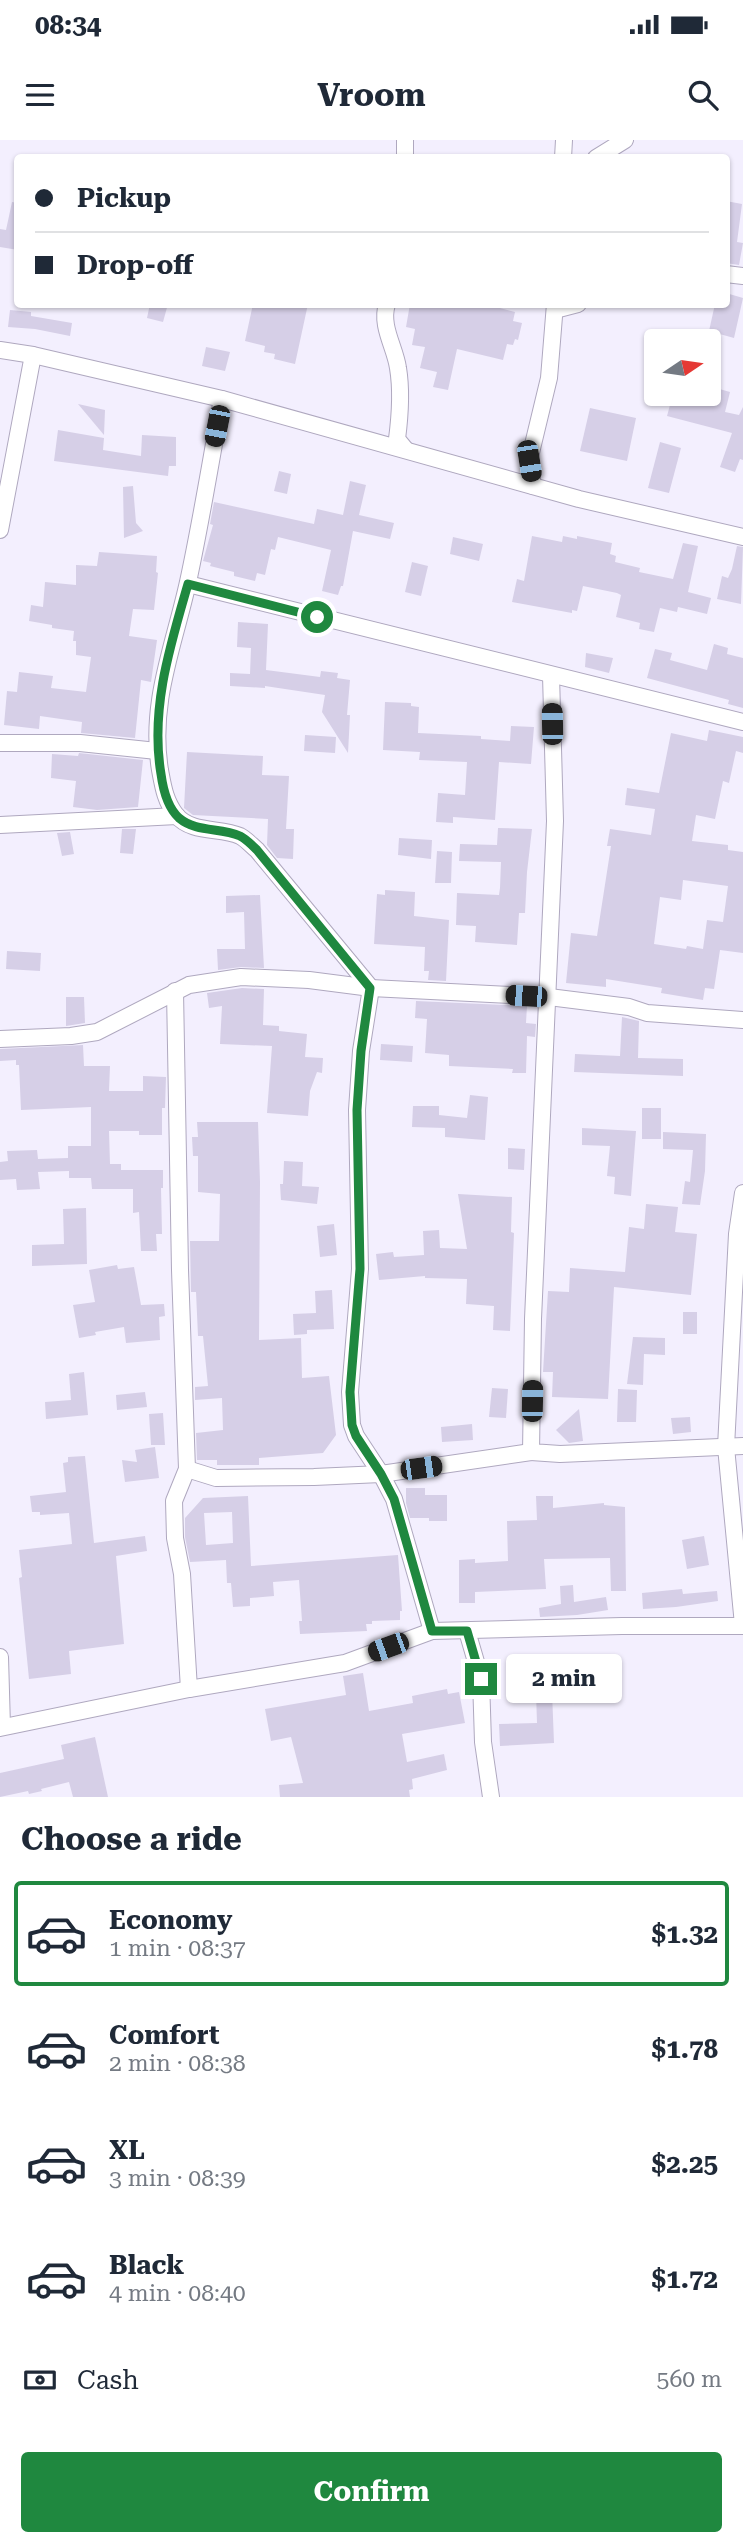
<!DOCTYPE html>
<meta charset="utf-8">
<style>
:root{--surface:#fff;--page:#f2f2f3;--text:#1f2937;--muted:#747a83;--line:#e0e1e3;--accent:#1f883f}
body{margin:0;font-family:"Roboto Serif",serif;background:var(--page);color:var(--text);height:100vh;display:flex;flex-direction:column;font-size:26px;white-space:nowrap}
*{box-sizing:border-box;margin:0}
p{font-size:23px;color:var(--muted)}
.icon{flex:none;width:38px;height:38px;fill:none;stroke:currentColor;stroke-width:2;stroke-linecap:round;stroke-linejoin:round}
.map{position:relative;height:1657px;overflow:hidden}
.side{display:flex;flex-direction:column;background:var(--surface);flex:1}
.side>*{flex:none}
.hud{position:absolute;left:14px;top:14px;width:716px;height:154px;border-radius:7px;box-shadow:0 2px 5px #0004;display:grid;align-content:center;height:154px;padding:0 21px;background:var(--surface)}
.needle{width:46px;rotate:77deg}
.tools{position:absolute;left:644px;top:189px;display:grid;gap:14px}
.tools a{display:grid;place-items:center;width:77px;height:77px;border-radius:7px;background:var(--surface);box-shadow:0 2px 5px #0004;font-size:35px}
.end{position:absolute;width:32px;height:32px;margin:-16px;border:9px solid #1f883f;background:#fff;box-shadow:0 0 0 4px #fff}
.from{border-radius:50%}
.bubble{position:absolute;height:49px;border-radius:7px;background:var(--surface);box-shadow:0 2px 5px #0004;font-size:23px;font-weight:700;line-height:49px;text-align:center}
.car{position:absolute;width:21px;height:42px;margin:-21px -10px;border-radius:9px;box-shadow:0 0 5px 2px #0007;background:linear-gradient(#222 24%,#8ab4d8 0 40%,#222 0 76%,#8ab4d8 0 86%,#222 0)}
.hud b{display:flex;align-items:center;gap:24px;height:66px;font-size:26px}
.hud b+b{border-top:2px solid var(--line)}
.hud i{width:18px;height:18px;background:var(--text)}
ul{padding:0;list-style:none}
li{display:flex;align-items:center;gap:21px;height:105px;margin:0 14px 10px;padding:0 7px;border:4px solid transparent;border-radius:7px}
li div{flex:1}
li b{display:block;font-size:26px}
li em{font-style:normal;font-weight:700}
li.selected{border-color:var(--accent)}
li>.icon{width:63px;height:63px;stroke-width:1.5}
h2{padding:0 21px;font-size:32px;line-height:84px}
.pay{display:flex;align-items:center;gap:18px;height:77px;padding:0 21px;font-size:26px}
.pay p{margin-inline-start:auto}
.button{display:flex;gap:14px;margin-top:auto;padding:14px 21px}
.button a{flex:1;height:80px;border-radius:7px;background:var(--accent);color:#fff;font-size:28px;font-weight:700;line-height:80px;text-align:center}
.status{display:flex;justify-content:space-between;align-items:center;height:49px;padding:0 35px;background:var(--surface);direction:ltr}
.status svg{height:19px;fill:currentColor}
header{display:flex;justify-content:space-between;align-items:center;height:91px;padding:0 21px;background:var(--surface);font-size:32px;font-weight:700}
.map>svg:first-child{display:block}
.building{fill:#d6cfe7;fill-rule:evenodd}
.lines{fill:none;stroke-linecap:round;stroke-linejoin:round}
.street-casing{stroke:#afa8bf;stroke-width:18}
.street{stroke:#fff;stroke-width:16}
.route{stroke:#1f883f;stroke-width:9}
</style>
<div class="status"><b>08:34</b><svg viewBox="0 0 49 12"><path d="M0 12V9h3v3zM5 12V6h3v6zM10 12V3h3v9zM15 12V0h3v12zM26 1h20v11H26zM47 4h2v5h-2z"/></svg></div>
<header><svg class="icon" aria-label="menu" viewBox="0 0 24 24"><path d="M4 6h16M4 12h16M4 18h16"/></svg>Vroom<svg class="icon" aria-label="search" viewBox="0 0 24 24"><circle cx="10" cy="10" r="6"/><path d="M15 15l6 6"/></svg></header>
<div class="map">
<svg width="743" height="1657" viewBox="0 0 743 1657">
<rect width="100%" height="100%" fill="#f3effe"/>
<g class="building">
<path d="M726 61 742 64 737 102 743 103 739 125 726 123Z"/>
<path d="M12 62 18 63V110L0 107V89L6 90Z"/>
<path d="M726 153 743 158 734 198 709 191 715 164H726Z"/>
<path d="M150 164H168L163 182 147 178Z"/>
<path d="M253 164H308L295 224 274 219 275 214 264 212 265 206 245 201Z"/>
<path d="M410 164H461L476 168 477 164H485L515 172 513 181 522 183 518 200 515 199 513 205 507 204 503 220 457 209 448 250 433 247 437 232 420 228 425 207 412 205 415 189 406 187Z"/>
<path d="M10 170 31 172V176L72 183 70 196 35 189 8 187Z"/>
<path d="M206 207 230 212 225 231 202 226Z"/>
<path d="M709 246 730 252 725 272 739 275 743 267V320L740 319 735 332 720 327 732 293 667 276 673 254H709Z"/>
<path d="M78 264 105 270 104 295Z"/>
<path d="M590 268 636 278 627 321 580 311Z"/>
<path d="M58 290 104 298 103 310 141 316 142 295 176 297V326H169L168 336 54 321Z"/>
<path d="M660 302 681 308 669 353 648 348Z"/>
<path d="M279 331 291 334 287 354 274 351Z"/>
<path d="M350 341 366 345 359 375 394 383 390 399 353 391 343 446H341L338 455 322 451 331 410 278 397 275 410 271 409 265 435 257 433 255 441 234 436V432L210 426 211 423 203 421 213 385 210 384 214 362 314 384 317 369 343 375Z"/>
<path d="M133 346 136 383 143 391 124 398 123 347Z"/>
<path d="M532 396 562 402 563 396 577 399V396L612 403 610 414 616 416 615 422 640 428 639 432 673 439 683 403 698 406 688 452 711 458 707 474 678 467 677 472 660 468 654 492 639 489 640 483 616 477 621 455 617 453 583 446 577 471 572 470V473L512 462 517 439 524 441Z"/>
<path d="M453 397 483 404 479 421 450 414Z"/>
<path d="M737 406 743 407 741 464 717 459 722 436 728 438 732 429Z"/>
<path d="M99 412 157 416 156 432 158 433 154 470 133 469 129 496 157 500 151 542 141 540 135 598 81 593 82 582 40 576 39 589 4 585 7 551 17 552 19 532 53 536 51 548 86 552 91 517 76 515V501H73L74 491 52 488V485L29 481 31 465 43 467 45 442 76 445V425L97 426Z"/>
<path d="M412 422 428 426 421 456 405 452Z"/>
<path d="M238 482 268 484 266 530 320 537 321 531 338 533 337 538 350 540 347 575H350L348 613 322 572 325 555 265 546V548L230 546V533L250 534 251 508 237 507Z"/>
<path d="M714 504 728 508 727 514 743 518V568L728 564 729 560 647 538 655 509 672 513 670 520 707 530Z"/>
<path d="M586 513 613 518 609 533 585 527Z"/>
<path d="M385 562 411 563V566L419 567 418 593 481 596V599L510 601 511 586 534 587 531 624 499 622 495 680 453 677V683L436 682 438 653 465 655 467 622 419 620 420 612 383 610Z"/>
<path d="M709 590 743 597V613L736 611 729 643 723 641 715 679 696 675 692 701 728 705V710L743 712V813L720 810 714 849 705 848 703 860 661 853 662 848 606 839V847L566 843 571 793 597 796 611 706H607L610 689 651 695 655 669 625 665 627 648 659 653 671 593 707 601ZM683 740 728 746 723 782 707 780 703 809 687 806 686 809 654 804 660 757 681 760Z"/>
<path d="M305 595 336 597 335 613 304 611Z"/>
<path d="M187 612 263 616 262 635 289 636 286 689H294L293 719 277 718 267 705 268 679 193 675 184 668Z"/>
<path d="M79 613 143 620 138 667 97 670 73 667 76 641 51 638 52 614 78 616Z"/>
<path d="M498 688 532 689 527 732 525 773H519L517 805 475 802 476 786 456 785 457 753 499 755 500 748 501 722 459 721 460 704 497 705Z"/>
<path d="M122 689H136L133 714 120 713Z"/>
<path d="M70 692 74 714 62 716 57 693Z"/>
<path d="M399 698 432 700 431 719 398 715Z"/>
<path d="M437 711 452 712 451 743H435Z"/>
<path d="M385 750 415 752 414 776 449 780 446 841 428 840 429 831H424L425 807 374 804 377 754 385 755Z"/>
<path d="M260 755 264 828 241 827 218 830 217 809H245L244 772 226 773V756Z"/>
<path d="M7 811 41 813 40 831 6 829Z"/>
<path d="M242 848 264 849 263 885 279 886V891L307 894 305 917 323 918 322 933 317 932 310 951 308 976 267 973 272 906 220 904 222 866 209 868 207 853Z"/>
<path d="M66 857H84L85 883 66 886Z"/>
<path d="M416 861 527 866 526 883 536 884 535 897 527 896 526 933H512L513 929 449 926V915L425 913 427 879 415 878Z"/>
<path d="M622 877 639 881 638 918 683 919V936L574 932 575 914 620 916Z"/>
<path d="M381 904 413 906 412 922 380 920Z"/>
<path d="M83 905 84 926H110L109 951H143V936L166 937 165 968H162V995H139V991H109L110 1024H121V1030H163V1048H161L162 1094H156L157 1111H141L139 1072 133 1073V1049H92L91 1038H69V1031L38 1032 40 1049 17 1050 16 1039 0 1040V1022L8 1021 7 1011 37 1010 38 1019 68 1018V1006H91V967L21 970 19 925H16V920L0 921V909Z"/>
<path d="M470 955 488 957 485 1000 445 997V988L412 987 413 966H439V975L467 978Z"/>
<rect x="642" y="968" width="19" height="31"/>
<path d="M197 982H258L260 1042 259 1200 301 1198 302 1238 329 1236 336 1295 323 1313 259 1318V1325H217V1320H197L196 1293 223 1290 222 1258 195 1260V1247L208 1246 203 1196H198L196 1152H191L190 1101H219L220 1054 198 1052V1016H193L192 997H198Z"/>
<path d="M582 988 636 991 631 1056 614 1054 615 1037 607 1036 610 1006 582 1005Z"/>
<path d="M663 992 706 994 705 1031 700 1065 682 1064 685 1041 690 1042 693 1010 663 1009Z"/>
<path d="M508 1008 525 1009 524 1030 508 1029Z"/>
<path d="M284 1021 303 1022 302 1046 319 1047 317 1064 281 1060 280 1044H283Z"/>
<path d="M458 1054 512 1057 511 1092 514 1093 510 1191 493 1190 494 1166 466 1164 467 1139 425 1138V1136L379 1140 376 1114 393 1112 394 1117 424 1115 423 1091 439 1090 440 1108 467 1109Z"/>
<path d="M646 1064 678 1067 675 1092 697 1094 691 1155 614 1147 608 1259 552 1257 553 1232H543L548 1151 569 1152 570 1128 625 1132 629 1087 644 1089Z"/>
<path d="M86 1068 87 1124 32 1126V1105L64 1104 63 1069Z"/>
<path d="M334 1084 337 1115 320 1117 317 1086Z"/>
<path d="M117 1125 118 1129 134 1127 141 1165 164 1164 165 1176 159 1177 160 1200 126 1203 124 1187 95 1192 96 1195 79 1198 73 1165 95 1162 89 1130Z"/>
<path d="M332 1150 334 1189 307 1190V1194L294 1195 293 1174 316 1173 315 1151Z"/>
<rect x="683" y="1172" width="14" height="22"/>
<path d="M633 1197 665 1198V1215L644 1214 643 1245 627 1244Z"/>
<path d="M84 1232 88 1275 46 1279 45 1262 71 1260 69 1234Z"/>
<path d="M492 1248 508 1249 506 1278 489 1277Z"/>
<path d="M618 1249 637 1250 636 1282H617Z"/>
<path d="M145 1252 147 1267 117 1270 116 1255Z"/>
<path d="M579 1269 583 1301 569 1303 556 1290Z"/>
<path d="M163 1273 165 1305H151L149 1274Z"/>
<path d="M690 1277 691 1292 673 1294 671 1278Z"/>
<path d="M472 1284 473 1300 442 1302 441 1287Z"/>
<path d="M155 1307 159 1338 125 1342 122 1320 137 1322 135 1310Z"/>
<path d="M85 1316 94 1403 145 1396 147 1411 116 1416 124 1504 69 1511 71 1534 29 1539 19 1438 22 1437 19 1410 72 1404 69 1373 40 1375V1372H32L30 1356 66 1352 63 1323 68 1322V1317Z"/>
<path d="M406 1348H425V1355H447V1381H429V1378H410L406 1363Z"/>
<path d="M248 1356 251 1426 398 1415 402 1471H400V1480L372 1481V1484H366L367 1491 300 1494 299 1481H302L299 1440 273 1442 274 1456 250 1458V1466L233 1467 231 1443H227L226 1420 190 1422 185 1397V1378L203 1358ZM232 1372 233 1403 206 1405 204 1373Z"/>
<path d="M536 1356H553V1368L604 1363V1365L625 1367 626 1451H611L610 1418 544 1419 546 1449 475 1452V1463H459V1420L475 1419V1423L508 1421 507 1381 537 1380Z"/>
<path d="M704 1396 709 1425 687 1429 682 1400Z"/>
<path d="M573 1445 574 1462 606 1457 608 1470 577 1475 540 1477 539 1468 561 1464 560 1446Z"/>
<path d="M682 1449 683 1454 717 1451 718 1461 676 1467 643 1469 642 1453Z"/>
<path d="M363 1533 369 1571 413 1563 412 1556 447 1549 448 1554 459 1552 465 1583 402 1594 407 1622 444 1614 447 1630 412 1639 413 1649 409 1650 410 1657H280L279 1645 303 1643 291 1597 271 1601 265 1569 346 1555 343 1536Z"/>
<path d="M552 1552 554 1603 500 1606 499 1584 537 1583 536 1553Z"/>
<path d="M95 1597 108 1657H73L69 1642 41 1649 42 1651 29 1654 28 1651 0 1657V1633L64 1619 61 1605Z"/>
</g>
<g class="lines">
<defs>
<g id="street">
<path d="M405 0V18"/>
<path d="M563 18 564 0"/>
<path d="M596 18 625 0"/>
<path d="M726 134 743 136"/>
<path d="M387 164C380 186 395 207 398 228 402 252 400 276 397 299L406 310"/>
<path d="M555 170 578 164"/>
<path d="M0 210 33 215 222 259 579 359 743 397"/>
<path d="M222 259C211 320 201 382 188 442 174 506 149 563 160 630 163 646 165 661 176 675 192 694 220 687 240 696 246 699 252 706 257 710L371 848 361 911 357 970 360 1129 350 1252 352 1285 356 1296 381 1334 394 1359 432 1491"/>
<path d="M533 346 529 321 549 238 555 164"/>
<path d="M0 390 33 215"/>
<path d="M188 444 743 582"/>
<path d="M551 535 555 681 533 1179 531 1312 560 1314 743 1306"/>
<path d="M0 603H80L157 611"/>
<path d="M0 685 177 676"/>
<path d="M175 851 180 1130 187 1329 174 1361 175 1398 182 1434 189 1549"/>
<path d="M0 899 71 896 97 892 189 845 241 837 309 840 371 848 549 857 629 867 647 873 743 880"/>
<path d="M743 1053 737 1094 726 1307 743 1485"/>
<path d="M187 1329 216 1338 314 1337 381 1334 531 1312"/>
<path d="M467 1491 481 1539 483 1602 491 1657"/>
<path d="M0 1517 2 1587"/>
<path d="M0 1588 189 1549 345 1523 432 1491 622 1486H743"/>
</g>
</defs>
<use href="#street" class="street-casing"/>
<use href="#street" class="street"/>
</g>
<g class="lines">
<path class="route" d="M317 477 188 444C170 506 150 569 161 634 163 649 167 667 179 678 197 693 220 687 240 696 246 699 252 705 257 710L370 848 361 911 357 970 360 1129 350 1252 352 1285 356 1296 381 1334 394 1359 432 1491H467L481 1539"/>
</g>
</svg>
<div class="tools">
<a><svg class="needle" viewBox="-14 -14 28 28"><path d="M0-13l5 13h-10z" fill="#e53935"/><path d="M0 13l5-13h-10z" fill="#747a83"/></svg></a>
</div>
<i class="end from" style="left:317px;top:477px"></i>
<i class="end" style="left:481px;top:1539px"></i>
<div class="bubble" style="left:506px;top:1514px;width:116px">2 min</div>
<i class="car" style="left:217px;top:286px;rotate:191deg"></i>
<i class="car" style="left:529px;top:321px;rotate:171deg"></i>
<i class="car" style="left:552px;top:584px;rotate:359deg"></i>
<i class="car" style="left:526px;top:856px;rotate:273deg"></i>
<i class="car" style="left:532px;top:1261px;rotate:1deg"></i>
<i class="car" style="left:421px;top:1328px;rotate:82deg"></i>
<i class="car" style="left:388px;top:1507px;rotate:250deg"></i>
<div class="hud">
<b><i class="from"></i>Pickup</b>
<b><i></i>Drop-off</b>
</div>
</div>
<section class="side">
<h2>Choose a ride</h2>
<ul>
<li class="selected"><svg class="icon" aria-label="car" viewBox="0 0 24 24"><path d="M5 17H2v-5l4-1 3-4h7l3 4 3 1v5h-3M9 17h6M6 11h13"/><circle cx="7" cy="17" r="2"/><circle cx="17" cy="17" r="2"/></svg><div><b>Economy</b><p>1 min · 08:37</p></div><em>$1.32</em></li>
<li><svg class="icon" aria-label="car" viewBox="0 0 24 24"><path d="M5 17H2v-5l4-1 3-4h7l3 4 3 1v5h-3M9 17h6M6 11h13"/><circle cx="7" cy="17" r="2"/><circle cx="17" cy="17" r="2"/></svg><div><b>Comfort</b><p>2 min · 08:38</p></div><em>$1.78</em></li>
<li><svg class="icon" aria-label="car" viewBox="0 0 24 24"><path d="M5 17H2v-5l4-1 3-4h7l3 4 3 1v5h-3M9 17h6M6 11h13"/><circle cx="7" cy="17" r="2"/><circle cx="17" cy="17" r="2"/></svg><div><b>XL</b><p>3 min · 08:39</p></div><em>$2.25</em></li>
<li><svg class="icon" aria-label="car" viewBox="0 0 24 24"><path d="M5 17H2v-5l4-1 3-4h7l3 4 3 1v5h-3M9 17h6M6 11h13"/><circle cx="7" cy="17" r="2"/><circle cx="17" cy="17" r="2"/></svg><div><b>Black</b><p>4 min · 08:40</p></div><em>$1.72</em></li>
</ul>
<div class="pay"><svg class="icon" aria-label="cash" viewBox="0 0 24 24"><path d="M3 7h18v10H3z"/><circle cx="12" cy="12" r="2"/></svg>Cash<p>560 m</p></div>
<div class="button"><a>Confirm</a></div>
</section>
